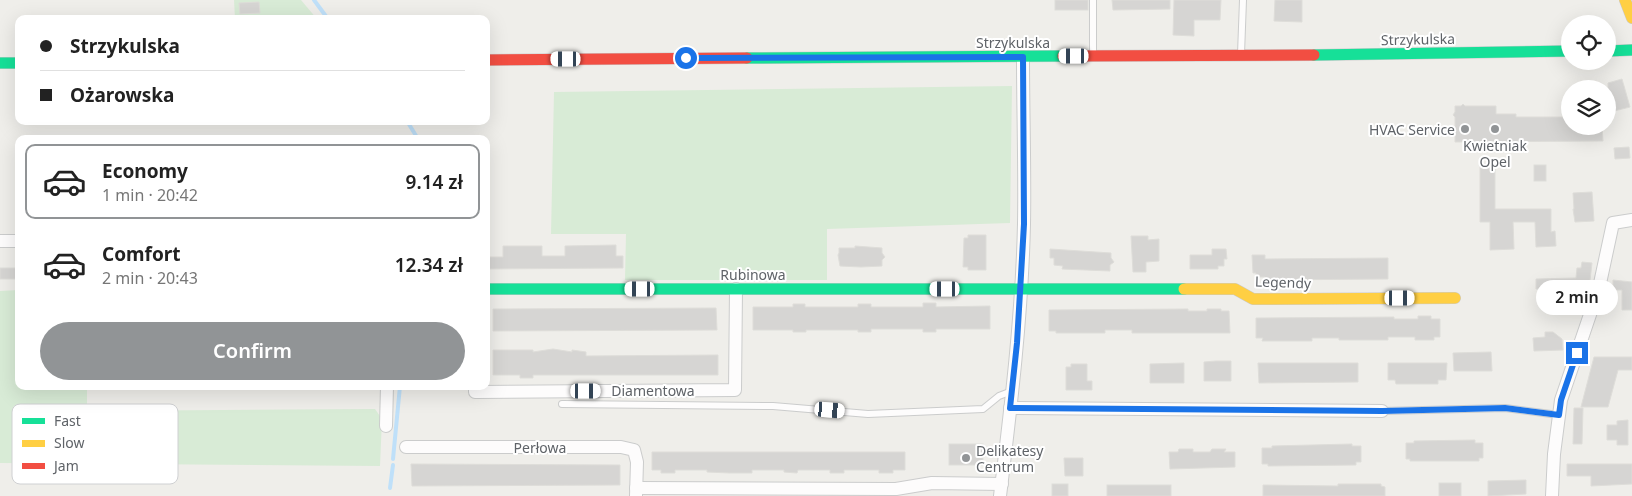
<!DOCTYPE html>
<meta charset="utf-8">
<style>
:root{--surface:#fff;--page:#f6f6f6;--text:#222;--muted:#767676;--line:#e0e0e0;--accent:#919496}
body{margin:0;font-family:"Noto Sans",sans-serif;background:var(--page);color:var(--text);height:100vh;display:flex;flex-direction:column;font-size:19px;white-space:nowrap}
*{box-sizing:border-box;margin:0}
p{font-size:16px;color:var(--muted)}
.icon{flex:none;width:28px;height:28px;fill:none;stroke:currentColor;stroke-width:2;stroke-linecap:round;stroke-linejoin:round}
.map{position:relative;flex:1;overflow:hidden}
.drawer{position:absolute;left:15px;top:135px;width:475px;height:255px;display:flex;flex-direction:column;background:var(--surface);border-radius:10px;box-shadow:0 5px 20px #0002}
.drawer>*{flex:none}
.hud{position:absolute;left:15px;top:15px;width:475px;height:110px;border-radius:10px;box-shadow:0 5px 20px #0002;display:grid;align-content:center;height:110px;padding:0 25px;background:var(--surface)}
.tools{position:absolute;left:1561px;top:15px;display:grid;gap:10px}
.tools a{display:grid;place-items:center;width:55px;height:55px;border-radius:50%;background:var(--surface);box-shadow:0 5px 20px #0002;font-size:25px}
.end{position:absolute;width:22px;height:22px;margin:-11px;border:6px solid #1a73e8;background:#fff;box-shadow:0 0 0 2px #fff}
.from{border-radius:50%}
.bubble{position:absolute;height:35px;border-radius:18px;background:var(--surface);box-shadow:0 5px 20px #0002;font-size:16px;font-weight:600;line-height:35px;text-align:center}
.car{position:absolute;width:15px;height:30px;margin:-15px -8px;border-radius:6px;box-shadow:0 0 4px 1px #0007;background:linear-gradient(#fff 24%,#345 0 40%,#fff 0 76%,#345 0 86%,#fff 0)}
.hud b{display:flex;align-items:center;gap:18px;height:48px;font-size:19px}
.hud b+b{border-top:1px solid var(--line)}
.hud i{width:12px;height:12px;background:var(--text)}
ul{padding:9px 0 0;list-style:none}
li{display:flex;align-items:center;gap:15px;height:75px;margin:0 10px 8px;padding:0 15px;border:2px solid transparent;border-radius:10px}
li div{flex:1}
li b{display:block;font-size:19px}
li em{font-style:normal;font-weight:600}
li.active{border-color:var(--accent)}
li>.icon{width:45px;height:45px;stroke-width:1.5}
.action{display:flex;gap:10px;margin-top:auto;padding:10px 25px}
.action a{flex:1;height:58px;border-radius:30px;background:var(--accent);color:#fff;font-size:20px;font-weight:600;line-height:58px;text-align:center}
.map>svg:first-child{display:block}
.green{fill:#d8ebd6}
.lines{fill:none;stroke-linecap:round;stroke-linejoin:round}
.stream{stroke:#bfe0f9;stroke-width:4}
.building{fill:#d6d5d3;stroke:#deddd9}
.lane-casing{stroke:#cbcccc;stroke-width:8}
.street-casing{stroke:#cbcccc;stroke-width:14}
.fast-casing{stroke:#cacacb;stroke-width:12}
.slow-casing{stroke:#cacacb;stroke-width:12}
.jam-casing{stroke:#cacacb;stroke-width:12}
.lane{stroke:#fdfcfc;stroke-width:6}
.street{stroke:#fdfcfc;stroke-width:12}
.fast{stroke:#16e098;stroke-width:11}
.slow{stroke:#ffcf43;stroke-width:11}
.jam{stroke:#f24e42;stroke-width:11}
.route{stroke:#1a73e8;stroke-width:6}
.poi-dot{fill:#919496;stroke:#fff;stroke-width:2}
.labels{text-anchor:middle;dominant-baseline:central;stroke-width:4;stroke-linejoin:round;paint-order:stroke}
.street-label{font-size:14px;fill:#5f6368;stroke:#fff}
.poi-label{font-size:14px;fill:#5f6368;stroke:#fff;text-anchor:end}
.key{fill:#fff;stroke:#cfd0d2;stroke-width:1}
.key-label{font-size:14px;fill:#5f6368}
</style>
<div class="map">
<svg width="1632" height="496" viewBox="0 0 1632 496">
<rect width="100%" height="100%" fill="#efeeea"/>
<g class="green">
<path d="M234 0H301L317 19H235Z"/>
<path d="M1012 86 1010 223 827 229V280H625L626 234H551L554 92Z"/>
<path d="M19 290V386H87V411L375 409 382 419 380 466 0 463V291Z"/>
</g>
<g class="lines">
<g class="stream">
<path d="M314 0 328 19"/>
<path d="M407 121 418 139"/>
<path d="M393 459 400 386"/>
<path d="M390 488 393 465"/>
</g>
</g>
<g class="building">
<rect x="1055" y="0" width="33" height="10"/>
<path d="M1112 0H1170V9L1113 10Z"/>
<path d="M1174 0H1221L1220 20H1194V36L1173 35Z"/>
<path d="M1275 0H1302V22L1274 21Z"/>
<path d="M259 2 260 13 240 14 239 3Z"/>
<path d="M1622 79 1630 107 1610 112 1608 103V83Z"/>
<path d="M1463 104 1465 106H1496V114H1516V117H1570V126H1602L1603 141 1455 142V117L1453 115 1455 112V106H1461Z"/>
<path d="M1629 147 1630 158 1615 159 1614 148Z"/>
<path d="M1480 164H1495V209H1551V232L1555 231 1556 246 1536 247 1535 222H1513L1514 249 1490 250V222H1480Z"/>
<rect x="1534" y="165" width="12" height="16"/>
<path d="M1592 192 1594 221 1575 222 1573 209H1574L1573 193Z"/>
<path d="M968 235H986V270H968V267H963L964 238H968Z"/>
<path d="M1131 236H1148V240L1159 239V261L1146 262V272H1133Z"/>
<path d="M616 245V256H623V268L486 269V257H503V246H542V256H565V246Z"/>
<path d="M855 246 882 248V253L885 257 882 260V266L861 267 840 266 838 255 839 253V248H855Z"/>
<path d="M1050 249 1111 253V258L1114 262 1110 265V271L1062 269 1063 266 1054 265V258H1050Z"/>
<path d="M1212 249H1226L1227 259H1224V266H1218V269H1190V255H1212Z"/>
<path d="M1252 255H1265V259L1388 258V279L1265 280V277H1256V273H1253Z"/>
<path d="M1582 262 1592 263 1589 289H1570V301H1553V289H1536V279L1576 278 1577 268H1581Z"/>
<rect x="0" y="268" width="19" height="11"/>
<path d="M1613 280 1632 282V310H1622V290H1613Z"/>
<path d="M923 303H936V307L990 306V329H936V332H923V329H871V332H858V330H806V332H793V330H753V307H793V304H805V307H858V304H871V307H923Z"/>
<path d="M716 308 717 330 493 331V309Z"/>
<path d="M1188 309V311H1207V309H1221V311H1229L1230 333H1132V330H1105V333H1056V331H1049V310Z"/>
<path d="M1418 316H1431V319H1440V337H1434V340H1415V337H1388V340H1339V338H1312V341H1262L1263 338H1256V318L1394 317V319H1418Z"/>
<path d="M1545 332H1553L1562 339 1563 350 1534 351 1533 338 1545 337Z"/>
<path d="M553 349 572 352V350L586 352V356L718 355V375H533V378H520V375H493V350H533V352Z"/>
<path d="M1491 352 1492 371H1454L1453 353Z"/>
<path d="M1594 357H1632V370H1618L1608 407H1581Z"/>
<path d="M1216 361H1231V381H1204V362Z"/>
<path d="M1184 363V383H1150V364Z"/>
<path d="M1258 363H1358V382L1259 383Z"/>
<path d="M1388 363H1447L1446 380H1438V384H1396L1395 380H1388Z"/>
<path d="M1071 364H1087V381H1092V390H1066V367H1071Z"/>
<path d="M1574 408H1583L1582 444H1573Z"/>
<path d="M1628 420V445H1617V440H1607V425H1617V421Z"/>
<path d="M1475 440V443H1483V458H1479V461H1410V459H1406V443H1414V441Z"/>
<rect x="949" y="444" width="34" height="21"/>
<path d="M1352 444V446H1361V462H1356V465L1268 466V464H1262V448H1272V446Z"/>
<path d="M1179 449H1193V452H1210L1212 449H1226L1224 452H1235V467L1170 469 1169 452H1178Z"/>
<path d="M652 452H905V470H893V473H879V470H844V473H830V470H798L797 473 784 472V470H752V473H730L707 472V470H675V473H661V470H652Z"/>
<path d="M1064 458H1083V476H1065Z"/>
<path d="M411 464 620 465V485L412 486Z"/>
<path d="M1567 464H1632V484L1591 486V476H1567Z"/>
<path d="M1526 480V494L1488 496V481Z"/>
<rect x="1439" y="483" width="22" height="13"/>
<rect x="1052" y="484" width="16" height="12"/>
<path d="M1338 484H1381V486L1385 487V496H1263V485L1338 486Z"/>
<rect x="1107" y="485" width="64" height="11"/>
</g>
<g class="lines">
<defs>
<g id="lane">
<path d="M1241 54 1243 0"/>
<path d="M1093 55V0"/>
<path d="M562 404 773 406 868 414 983 409 999 396 1012 391"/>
<path d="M1382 411 1505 408 1559 415"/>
</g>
<g id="street">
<path d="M0 241H19"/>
<path d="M475 386V392L735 390 736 289"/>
<path d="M1010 408 1382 411"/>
<path d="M386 426 387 386"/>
<path d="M406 447H621L634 450 637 462 636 496"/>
<path d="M636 488 896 489 932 483 1002 484"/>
<path d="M1000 496C1011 406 1022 315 1024 224 1025 168 1023 112 1023 57"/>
<path d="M1552 496 1554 454 1561 400 1599 288 1613 223 1632 220"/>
</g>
<g id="fast">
<path d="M1608 51 1632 50"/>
<path d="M1314 55 1570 51"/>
<path d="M747 58 1063 56"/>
<path d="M0 63H19"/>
<path d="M486 289H1184"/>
</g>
<g id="slow">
<path d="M1625 0 1632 18"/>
<path d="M1184 289H1235L1253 299 1455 298"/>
</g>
<g id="jam">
<path d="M1063 56 1314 55"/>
<path d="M486 60 747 58"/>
</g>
</defs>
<use href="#lane" class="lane-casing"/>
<use href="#street" class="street-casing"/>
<use href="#fast" class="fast-casing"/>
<use href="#slow" class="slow-casing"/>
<use href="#jam" class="jam-casing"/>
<use href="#lane" class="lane"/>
<use href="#street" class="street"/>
<use href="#fast" class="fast"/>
<use href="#slow" class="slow"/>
<use href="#jam" class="jam"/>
</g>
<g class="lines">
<path class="route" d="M686 58 1023 57 1024 224 1017 343 1010 408 1382 411 1505 408 1559 415 1561 400 1577 353"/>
</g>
<g class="poi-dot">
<circle cx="1465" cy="129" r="5"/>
<circle cx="1495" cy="129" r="5"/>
<circle cx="966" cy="458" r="5"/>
</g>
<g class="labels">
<g class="street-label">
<text transform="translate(1418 39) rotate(-1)">Strzykulska</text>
<text x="1013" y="42">Strzykulska</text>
<text x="753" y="274">Rubinowa</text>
<text transform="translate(1283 282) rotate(2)">Legendy</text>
<text x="653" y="390">Diamentowa</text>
<text x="540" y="447">Perłowa</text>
</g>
<g class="poi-label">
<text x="1455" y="129">HVAC Service</text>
<text x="1495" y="145" text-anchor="middle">Kwietniak<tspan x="1495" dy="16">Opel</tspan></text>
<text x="976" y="450" text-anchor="start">Delikatesy<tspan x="976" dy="16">Centrum</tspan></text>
</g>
</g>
<rect x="12" y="404" width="166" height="80" rx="8" class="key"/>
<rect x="22" y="418" width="23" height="6" fill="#16e098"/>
<rect x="22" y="440" width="23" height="7" fill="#ffcf43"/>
<rect x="22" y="463" width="23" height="6" fill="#f24e42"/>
<g class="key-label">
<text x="54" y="426">Fast</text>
<text x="54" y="448">Slow</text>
<text x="54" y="471">Jam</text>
</g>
</svg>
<div class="tools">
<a><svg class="icon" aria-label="locate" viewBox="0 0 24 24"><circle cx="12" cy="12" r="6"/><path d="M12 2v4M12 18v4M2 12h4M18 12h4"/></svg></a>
<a><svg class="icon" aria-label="layers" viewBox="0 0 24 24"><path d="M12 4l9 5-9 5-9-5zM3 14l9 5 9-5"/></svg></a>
</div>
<i class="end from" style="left:686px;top:58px"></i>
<i class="end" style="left:1577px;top:353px"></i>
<div class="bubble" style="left:1536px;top:280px;width:82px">2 min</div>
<i class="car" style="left:1074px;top:56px;rotate:270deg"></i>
<i class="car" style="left:566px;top:59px;rotate:270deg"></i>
<i class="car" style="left:640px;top:289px;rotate:270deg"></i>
<i class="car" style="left:945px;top:289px;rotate:270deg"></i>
<i class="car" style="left:1400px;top:298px;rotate:90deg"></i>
<i class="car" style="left:586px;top:391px;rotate:90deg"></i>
<i class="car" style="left:830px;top:410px;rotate:95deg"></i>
<div class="hud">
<b><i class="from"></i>Strzykulska</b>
<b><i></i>Ożarowska</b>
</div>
<section class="drawer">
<ul>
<li class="active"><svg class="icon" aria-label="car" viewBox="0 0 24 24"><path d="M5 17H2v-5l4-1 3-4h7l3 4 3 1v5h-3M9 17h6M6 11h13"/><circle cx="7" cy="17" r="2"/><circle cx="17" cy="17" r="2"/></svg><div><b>Economy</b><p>1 min · 20:42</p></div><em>9.14 zł</em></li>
<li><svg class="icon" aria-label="car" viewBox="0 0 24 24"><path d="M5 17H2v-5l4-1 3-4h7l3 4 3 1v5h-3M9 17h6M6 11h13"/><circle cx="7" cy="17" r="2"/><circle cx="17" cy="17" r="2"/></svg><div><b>Comfort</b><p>2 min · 20:43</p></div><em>12.34 zł</em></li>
</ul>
<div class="action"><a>Confirm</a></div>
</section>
</div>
